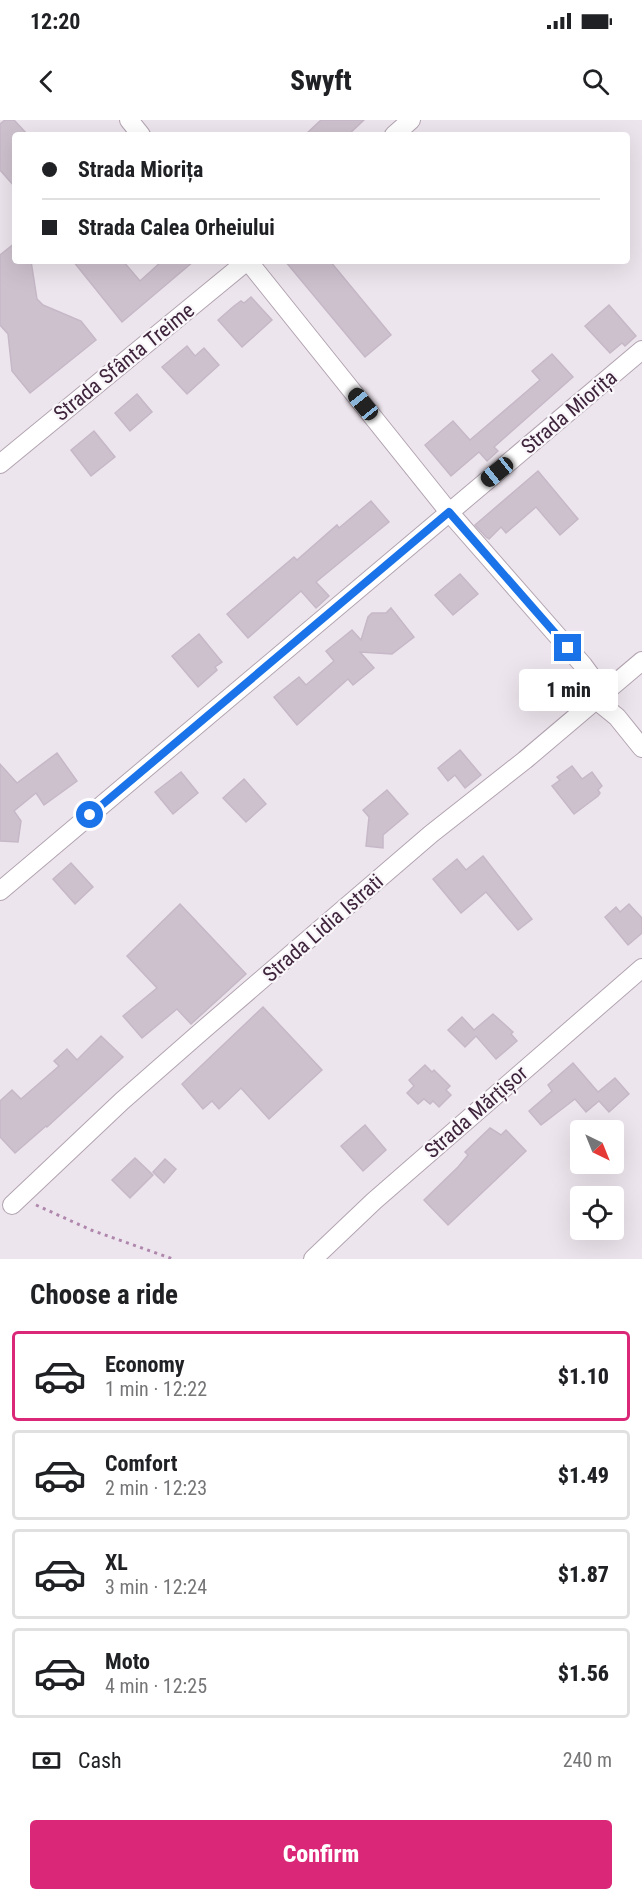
<!DOCTYPE html>
<meta charset="utf-8">
<style>
:root{--surface:#fff;--page:#f2f2f2;--text:#202124;--muted:#757577;--line:#e0e0e0;--accent:#db2777}
body{margin:0;font-family:"Roboto Condensed",sans-serif;background:var(--page);color:var(--text);height:100vh;display:flex;flex-direction:column;font-size:22px;white-space:nowrap}
*{box-sizing:border-box;margin:0}
p{font-size:20px;color:var(--muted)}
.icon{flex:none;width:33px;height:33px;fill:none;stroke:currentColor;stroke-width:2;stroke-linecap:round;stroke-linejoin:round}
.map{position:relative;height:1139px;overflow:hidden}
.sheet{display:flex;flex-direction:column;background:var(--surface);flex:1}
.sheet>*{flex:none}
.top-card{position:absolute;left:12px;top:12px;width:618px;height:132px;border-radius:6px;box-shadow:0 6px 24px #0002;display:grid;align-content:center;height:132px;padding:0 30px;background:var(--surface)}
.needle{width:39px;rotate:137deg}
.fabs{position:absolute;left:570px;top:1000px;display:grid;gap:12px}
.fabs a{display:grid;place-items:center;width:54px;height:54px;border-radius:6px;background:var(--surface);box-shadow:0 6px 24px #0002;font-size:30px}
.end{position:absolute;width:27px;height:27px;margin:-14px;border:8px solid #1a73e8;background:#fff;box-shadow:0 0 0 3px #fff}
.from{border-radius:50%}
.bubble{position:absolute;height:42px;border-radius:6px;background:var(--surface);box-shadow:0 6px 24px #0002;font-size:20px;font-weight:800;line-height:42px;text-align:center}
.car{position:absolute;width:18px;height:36px;margin:-18px -9px;border-radius:8px;box-shadow:0 0 4px 2px #0007;background:linear-gradient(#222 24%,#8ab4d8 0 40%,#222 0 76%,#8ab4d8 0 86%,#222 0)}
.top-card b{display:flex;align-items:center;gap:21px;height:57px;font-size:22px}
.top-card b+b{border-top:2px solid var(--line)}
.top-card i{width:15px;height:15px;background:var(--text)}
ul{padding:0;list-style:none}
li{display:flex;align-items:center;gap:18px;height:90px;margin:0 12px 9px;padding:0 18px;border:3px solid var(--line);border-radius:6px}
li div{flex:1}
li b{display:block;font-size:22px}
li em{font-style:normal;font-weight:800}
li.selected{border-color:var(--accent)}
li>.icon{width:54px;height:54px;stroke-width:1.5}
h2{padding:0 30px;font-size:27px;line-height:72px}
.pay{display:flex;align-items:center;gap:15px;height:66px;padding:0 30px;font-size:22px}
.pay p{margin-inline-start:auto}
.primary-button{display:flex;gap:12px;margin-top:auto;padding:12px 30px}
.primary-button a{flex:1;height:69px;border-radius:6px;background:var(--accent);color:#fff;font-size:24px;font-weight:800;line-height:69px;text-align:center}
.status{display:flex;justify-content:space-between;align-items:center;height:42px;padding:0 30px;background:var(--surface);direction:ltr}
.status svg{height:16px;fill:currentColor}
header{display:flex;justify-content:space-between;align-items:center;height:78px;padding:0 30px;background:var(--surface);font-size:27px;font-weight:800}
.map>svg:first-child{display:block}
.building{fill:#cdc1ce;stroke:#c6b8c7;stroke-width:1.5}
.lines{fill:none;stroke-linecap:round;stroke-linejoin:round}
.minor-casing{stroke:#b2a4b1;stroke-width:20}
.path{stroke:#af87ad;stroke-width:3;stroke-dasharray:3 4.5;stroke-linecap:butt}
.minor{stroke:#fff;stroke-width:18}
.route{stroke:#1a73e8;stroke-width:8}
.labels{text-anchor:middle;dominant-baseline:central;stroke-width:4.5;stroke-linejoin:round;paint-order:stroke}
.street-label{font-size:21px;fill:#3f253c;stroke:#f9f6fa}
</style>
<div class="status"><b>12:20</b><svg viewBox="0 0 49 12"><path d="M0 12V9h3v3zM5 12V6h3v6zM10 12V3h3v9zM15 12V0h3v12zM26 1h20v11H26zM47 4h2v5h-2z"/></svg></div>
<header><svg class="icon" aria-label="back" viewBox="0 0 24 24"><path d="M15 5l-7 7 7 7"/></svg>Swyft<svg class="icon" aria-label="search" viewBox="0 0 24 24"><circle cx="10" cy="10" r="6"/><path d="M15 15l6 6"/></svg></header>
<div class="map">
<svg width="642" height="1139" viewBox="0 0 642 1139">
<rect width="100%" height="100%" fill="#ede5ed"/>
<g class="building">
<path d="M5 0H14L28 15H15V67L0 50V4Z"/>
<path d="M321 0H364L348 15H305Z"/>
<path d="M15 123V141H31L37 179 43 185 81 201 96 220 30 273 12 251 8 214 0 205V135Z"/>
<path d="M73 141H123L140 161 162 141H194L122 202Z"/>
<path d="M285 141H330L391 215 365 237Z"/>
<path d="M251 177 272 200 242 227 218 200 234 186 241 181 244 183Z"/>
<path d="M609 185 636 216 625 226 622 223 610 233 585 206Z"/>
<path d="M187 226 195 236 204 228 219 245 187 274 162 247Z"/>
<path d="M552 234 573 257 494 327 498 331 487 341 479 332 451 356 425 325 453 301 470 320 540 260 532 251Z"/>
<path d="M137 274 152 292 130 311 115 293Z"/>
<path d="M94 311 115 337 91 356 71 330Z"/>
<path d="M538 351 578 399 560 415 536 387 506 413 501 407 489 419 486 417 475 405Z"/>
<path d="M371 381 389 402 316 462 329 476 316 488 301 471 248 518 227 494 294 437 297 440 337 405 339 408Z"/>
<path d="M460 454 478 474 453 495 435 475Z"/>
<path d="M391 488 414 517 392 534 360 532 374 548 353 565 348 559 297 605 274 577 299 557 306 565 334 541 326 531 352 510 361 520 368 497 372 493H386Z"/>
<path d="M199 514 222 542 215 547 217 550 198 567 172 536Z"/>
<path d="M460 630 481 655 465 668 455 655 448 661 438 648Z"/>
<path d="M57 633 77 661 44 685 36 673 14 691 21 701 18 722 0 721V644L17 663Z"/>
<path d="M572 646 582 659 592 652 602 666 598 670 600 673 598 676 574 694 552 666 560 660 557 657Z"/>
<path d="M181 652 198 673 173 694 155 672Z"/>
<path d="M244 659 266 684 246 702 223 678Z"/>
<path d="M387 670 408 694 383 715V728L366 726 369 697 363 690Z"/>
<path d="M483 736 532 799 518 810 486 772 461 793 433 759 457 739 466 750Z"/>
<path d="M71 743 93 767 75 784 53 759Z"/>
<path d="M180 784 246 854 191 904 177 889 142 918 123 896 157 868 127 836Z"/>
<path d="M629 784 642 798V813L628 825 605 797 616 787 620 792Z"/>
<path d="M263 887 322 950 269 999 241 968 219 989 212 981 203 989 182 964Z"/>
<path d="M493 894 513 912 511 914 517 921 496 939 476 916 465 927 448 910 462 897 474 910Z"/>
<path d="M101 916 123 937 47 1007 46 1006 15 1033 0 1017V981L12 970 21 979 59 946 54 941 67 929 77 940Z"/>
<path d="M573 943 598 972 615 958 629 974 609 992 599 981 586 992 575 979 541 1005 529 991 552 971 548 965Z"/>
<path d="M425 945 432 952 434 950 450 966 446 970 451 975 439 987 433 981 430 984 424 979 418 984 407 973 414 966 409 960Z"/>
<path d="M365 1005 386 1030 363 1051 341 1026Z"/>
<path d="M490 1008 501 1015 506 1010 526 1031 448 1105 424 1080 458 1047 468 1035 465 1032Z"/>
<path d="M135 1038 153 1055 130 1078 112 1060Z"/>
<path d="M165 1039 176 1049 164 1063 153 1052Z"/>
</g>
<g class="lines">
<defs>
<g id="minor">
<path d="M129 0 141 15"/>
<path d="M394 15 411 0"/>
<path d="M248 141 449 392 583 545 594 560 600 576"/>
<path d="M0 344 247 141"/>
<path d="M596 580 617 597 642 628"/>
<path d="M0 771 642 230"/>
<path d="M12 1085 122 981 203 910 431 714 525 640 642 541"/>
<path d="M313 1139 374 1081 642 848"/>
</g>
</defs>
<use href="#minor" class="minor-casing"/>
<path class="path" d="M36 1085 91 1110 173 1139"/>
<use href="#minor" class="minor"/>
</g>
<g class="lines">
<path class="route" d="M90 695 449 392 568 528"/>
</g>
<g class="labels">
<g class="street-label">
<text transform="translate(124 242) rotate(-39)">Strada Sfânta Treime</text>
<text transform="translate(569 292) rotate(-40)">Strada Miorița</text>
<text transform="translate(323 808) rotate(-41)">Strada Lidia Istrati</text>
<text transform="translate(476 992) rotate(-41)">Strada Mărțișor</text>
</g>
</g>
</svg>
<div class="fabs">
<a><svg class="needle" viewBox="-14 -14 28 28"><path d="M0-13l5 13h-10z" fill="#e53935"/><path d="M0 13l5-13h-10z" fill="#757577"/></svg></a>
<a><svg class="icon" aria-label="locate" viewBox="0 0 24 24"><circle cx="12" cy="12" r="6"/><path d="M12 2v4M12 18v4M2 12h4M18 12h4"/></svg></a>
</div>
<i class="end from" style="left:90px;top:695px"></i>
<i class="end" style="left:568px;top:528px"></i>
<div class="bubble" style="left:519px;top:549px;width:99px">1 min</div>
<i class="car" style="left:363px;top:284px;rotate:321deg"></i>
<i class="car" style="left:497px;top:352px;rotate:231deg"></i>
<div class="top-card">
<b><i class="from"></i>Strada Miorița</b>
<b><i></i>Strada Calea Orheiului</b>
</div>
</div>
<section class="sheet">
<h2>Choose a ride</h2>
<ul>
<li class="selected"><svg class="icon" aria-label="car" viewBox="0 0 24 24"><path d="M5 17H2v-5l4-1 3-4h7l3 4 3 1v5h-3M9 17h6M6 11h13"/><circle cx="7" cy="17" r="2"/><circle cx="17" cy="17" r="2"/></svg><div><b>Economy</b><p>1 min · 12:22</p></div><em>$1.10</em></li>
<li><svg class="icon" aria-label="car" viewBox="0 0 24 24"><path d="M5 17H2v-5l4-1 3-4h7l3 4 3 1v5h-3M9 17h6M6 11h13"/><circle cx="7" cy="17" r="2"/><circle cx="17" cy="17" r="2"/></svg><div><b>Comfort</b><p>2 min · 12:23</p></div><em>$1.49</em></li>
<li><svg class="icon" aria-label="car" viewBox="0 0 24 24"><path d="M5 17H2v-5l4-1 3-4h7l3 4 3 1v5h-3M9 17h6M6 11h13"/><circle cx="7" cy="17" r="2"/><circle cx="17" cy="17" r="2"/></svg><div><b>XL</b><p>3 min · 12:24</p></div><em>$1.87</em></li>
<li><svg class="icon" aria-label="car" viewBox="0 0 24 24"><path d="M5 17H2v-5l4-1 3-4h7l3 4 3 1v5h-3M9 17h6M6 11h13"/><circle cx="7" cy="17" r="2"/><circle cx="17" cy="17" r="2"/></svg><div><b>Moto</b><p>4 min · 12:25</p></div><em>$1.56</em></li>
</ul>
<div class="pay"><svg class="icon" aria-label="cash" viewBox="0 0 24 24"><path d="M3 7h18v10H3z"/><circle cx="12" cy="12" r="2"/></svg>Cash<p>240 m</p></div>
<div class="primary-button"><a>Confirm</a></div>
</section>
